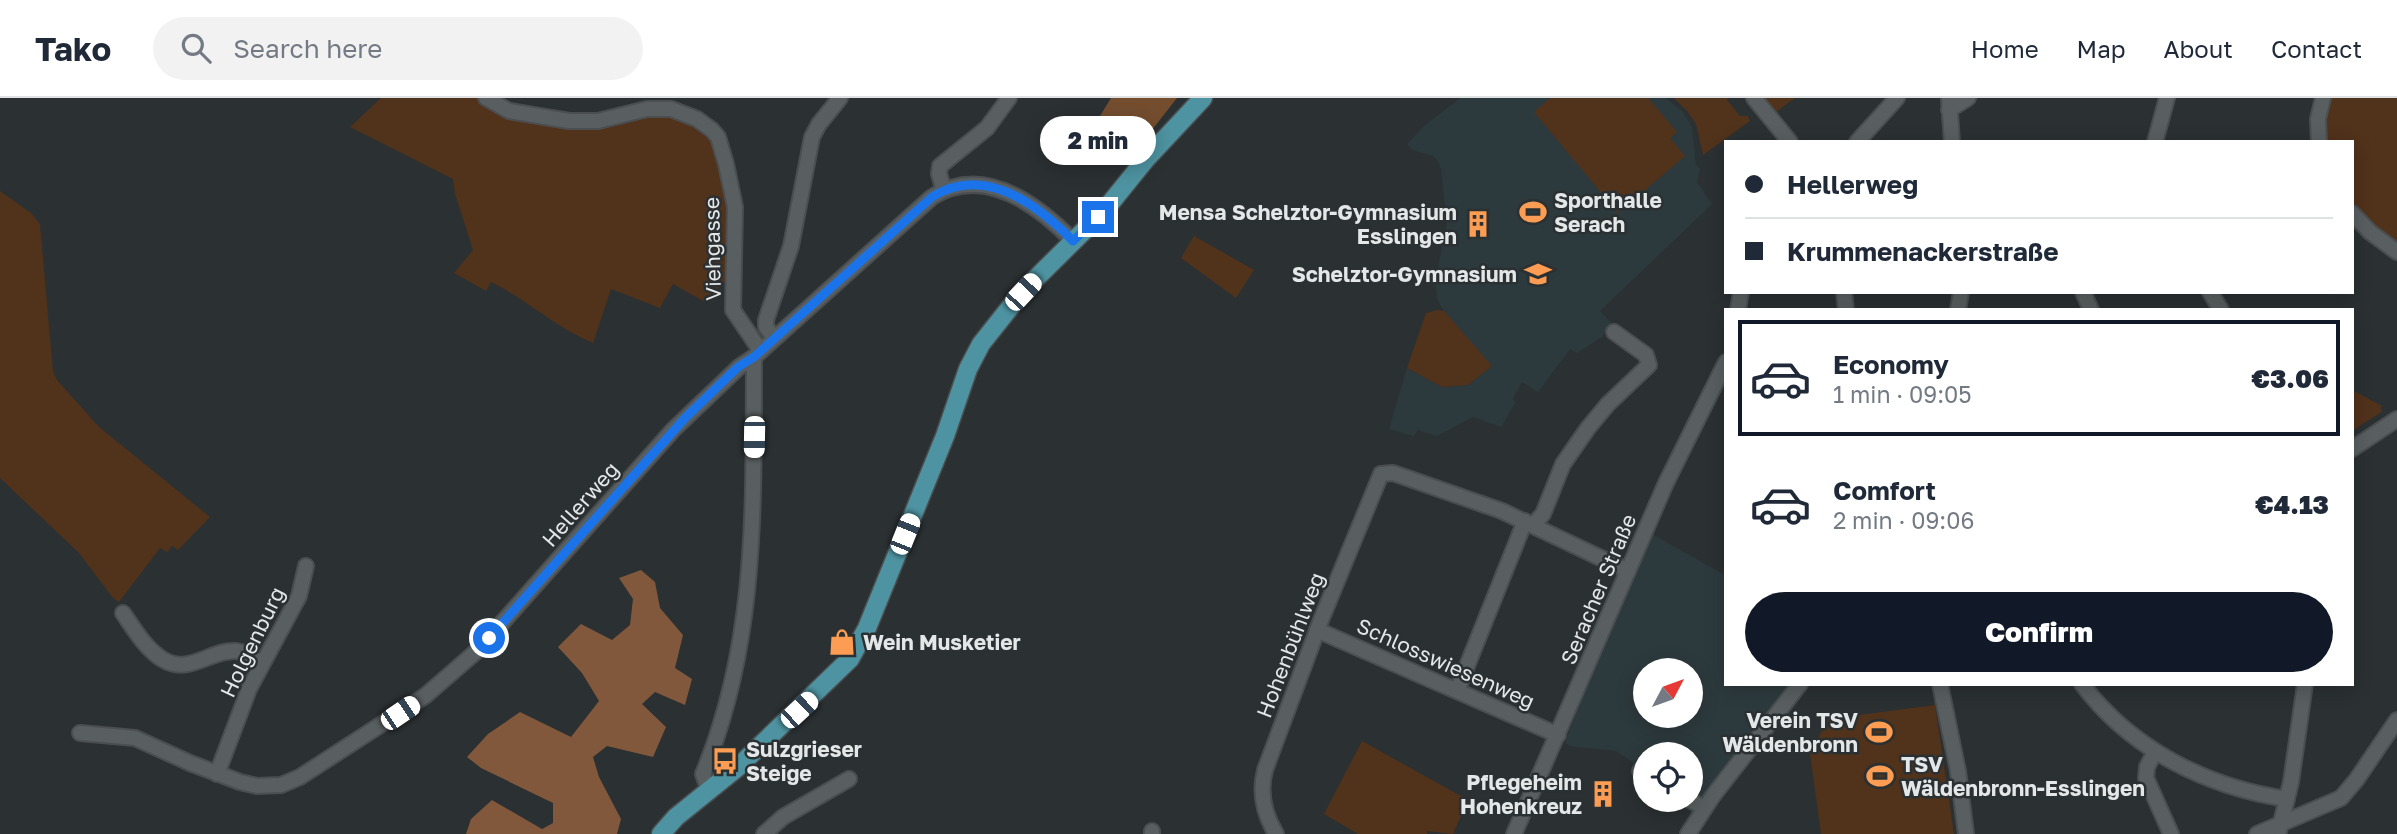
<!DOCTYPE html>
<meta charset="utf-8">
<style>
:root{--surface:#fff;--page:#f2f2f3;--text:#1f2937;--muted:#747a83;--line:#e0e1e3;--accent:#111827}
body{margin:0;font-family:"Golos Text",sans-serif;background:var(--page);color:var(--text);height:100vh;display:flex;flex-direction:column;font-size:26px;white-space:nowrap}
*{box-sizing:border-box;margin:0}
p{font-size:23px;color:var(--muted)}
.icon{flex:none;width:38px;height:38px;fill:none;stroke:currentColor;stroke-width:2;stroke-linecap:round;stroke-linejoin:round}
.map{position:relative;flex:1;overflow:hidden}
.panel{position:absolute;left:1724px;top:210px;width:630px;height:378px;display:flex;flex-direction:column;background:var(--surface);border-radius:0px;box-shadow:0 4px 18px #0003}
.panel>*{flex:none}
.top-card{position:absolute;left:1724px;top:42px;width:630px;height:154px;border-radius:0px;box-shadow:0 4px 18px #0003;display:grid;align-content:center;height:154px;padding:0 21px;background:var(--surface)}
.needle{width:46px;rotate:49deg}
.fabs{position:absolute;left:1633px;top:560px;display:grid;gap:14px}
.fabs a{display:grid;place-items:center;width:70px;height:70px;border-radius:50%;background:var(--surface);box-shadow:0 4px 18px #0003;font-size:35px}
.end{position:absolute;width:32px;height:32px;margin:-16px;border:9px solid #1a73e8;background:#fff;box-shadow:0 0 0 4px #fff}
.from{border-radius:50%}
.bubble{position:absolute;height:49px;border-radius:24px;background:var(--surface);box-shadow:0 4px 18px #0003;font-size:23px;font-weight:800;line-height:49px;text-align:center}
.car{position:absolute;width:21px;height:42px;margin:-21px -10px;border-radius:9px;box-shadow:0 0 5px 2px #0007;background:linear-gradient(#fff 24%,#345 0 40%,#fff 0 76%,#345 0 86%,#fff 0)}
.top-card b{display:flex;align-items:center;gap:24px;height:66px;font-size:26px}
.top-card b+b{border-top:2px solid var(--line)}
.top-card i{width:18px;height:18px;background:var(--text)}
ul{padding:12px 0 0;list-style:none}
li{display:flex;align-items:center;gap:21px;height:116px;margin:0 14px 10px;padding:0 7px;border:4px solid transparent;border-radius:0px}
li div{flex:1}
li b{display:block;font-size:26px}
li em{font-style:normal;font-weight:800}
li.active{border-color:var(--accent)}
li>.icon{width:63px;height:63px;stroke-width:1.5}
.action{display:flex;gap:14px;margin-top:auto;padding:14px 21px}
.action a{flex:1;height:80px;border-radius:42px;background:var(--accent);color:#fff;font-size:28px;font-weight:800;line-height:80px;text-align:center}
header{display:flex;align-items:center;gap:42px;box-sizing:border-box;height:98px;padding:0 35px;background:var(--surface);border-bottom:2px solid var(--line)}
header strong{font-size:33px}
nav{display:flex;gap:38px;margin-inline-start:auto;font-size:24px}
.search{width:490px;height:63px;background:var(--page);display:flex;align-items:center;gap:18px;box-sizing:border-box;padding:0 24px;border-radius:38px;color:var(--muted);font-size:26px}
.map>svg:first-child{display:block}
.built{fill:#2d3a3d;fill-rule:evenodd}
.green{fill:#51321b}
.forest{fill:#81583b}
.water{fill:#744d2f}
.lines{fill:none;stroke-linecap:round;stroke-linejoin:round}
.minor-casing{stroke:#4a4e50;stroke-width:18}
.major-casing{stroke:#4a4e50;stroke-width:21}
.minor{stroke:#595f60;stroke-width:14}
.major{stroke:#4e93a1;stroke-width:18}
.route{stroke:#1a73e8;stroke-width:9}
.labels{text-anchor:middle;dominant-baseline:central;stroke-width:5;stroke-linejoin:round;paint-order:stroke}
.poi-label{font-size:21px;font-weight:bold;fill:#e4e7e8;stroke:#2b3032;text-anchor:start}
.street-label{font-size:21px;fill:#e4e7e8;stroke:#2b3032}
</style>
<header>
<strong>Tako</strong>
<div class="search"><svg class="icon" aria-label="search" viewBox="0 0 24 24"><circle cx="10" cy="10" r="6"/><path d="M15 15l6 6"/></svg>Search here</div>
<nav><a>Home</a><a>Map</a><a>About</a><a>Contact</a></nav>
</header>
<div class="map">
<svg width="2397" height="736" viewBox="0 0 2397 736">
<rect width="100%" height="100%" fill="#2b3032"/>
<g class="built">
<path d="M1460 0H1666L1682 13 1692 29 1696 67 1700 71 1697 84 1712 106 1600 213 1611 225 1603 238 1577 255 1570 251 1538 294 1522 284 1513 300 1515 305 1501 329 1473 319 1437 338 1418 332 1414 338 1389 331 1407 270 1442 289 1468 287 1492 268 1473 249 1444 213 1438 203 1435 184 1447 126 1441 71 1439 65 1433 58 1412 52 1407 46 1424 28Z"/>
<path d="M1650 435 1725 477 1726 586H1797L1703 703 1691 699 1690 656H1645V673L1616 653 1570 648 1565 645 1592 572ZM1645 572H1690V618H1645Z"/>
</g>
<g class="green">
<path d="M381 0H482L530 20 660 12 710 34 731 102 729 181 703 203 673 186 660 210 611 191 593 245C556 230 526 201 491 184L486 193 454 175 473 152 455 96 453 81 350 29Z"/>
<path d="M1550 0H1648L1677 34 1670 40 1685 58 1618 115 1534 14Z"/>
<path d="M1674 0H1729L1727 2 1740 18H1748L1750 23 1703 57 1696 26 1687 13Z"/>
<path d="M1764 0H1795L1776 14Z"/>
<path d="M2328 0H2397V149L2365 122 2352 107V44H2323L2322 35 2328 33 2327 30H2323Z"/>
<path d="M0 93 31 115 40 126 53 274 57 282 99 329 210 419 178 452 172 448 167 454 160 450 119 504 113 500 79 455 0 380Z"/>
<path d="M1194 138 1254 172 1236 200 1181 160Z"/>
<path d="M1438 212 1444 213 1492 268 1468 287 1442 289 1407 270 1426 215Z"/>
<path d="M2352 292 2382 308 2380 311 2383 313 2352 333Z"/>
<path d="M1935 607 1954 736H1821L1810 655 1828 621Z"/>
<path d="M1362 643 1468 702 1453 736 1427 733V736H1358L1324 716Z"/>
</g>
<path class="forest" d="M641 472 655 484 660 510 683 537 675 570 692 581 685 607 655 594 642 606 666 629 653 659 607 648 593 659 599 679 621 721 617 736H466L471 721 492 702 542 731 553 725V705L481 670 467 659 488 636 520 614 571 639 599 603 582 575 558 549 581 526 612 542 630 527 633 501 619 480Z"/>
<path class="water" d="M1111 0H1177L1130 60 1108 49 1089 36Z"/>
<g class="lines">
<defs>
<g id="minor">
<path d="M486 0 509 13 569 23H598L647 11H671L697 21 712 32 718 39 726 66 735 109 733 212 760 252"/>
<path d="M1754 0 1790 44"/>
<path d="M1949 1 1952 44"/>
<path d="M1949 12 1968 0"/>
<path d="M1857 44 1897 0"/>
<path d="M2155 44 2167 0"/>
<path d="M2319 44 2318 21 2323 0"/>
<path d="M944 92 939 76 940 68 987 30 1009 0"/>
<path d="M2352 115 2370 134 2397 154"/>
<path d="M1844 194 1846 212"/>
<path d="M2083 194 2091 212"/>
<path d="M2210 194 2221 212"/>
<path d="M1738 212 1741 194"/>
<path d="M1958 212 1961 194"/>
<path d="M774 239 766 229V222L791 148 812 39 819 26 840 0"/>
<path d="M2352 351 2397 321"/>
<path d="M1533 427 1543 416 1563 366 1588 330 1608 306 1649 267 1646 257 1614 234"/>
<path d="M123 515C134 531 145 550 162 561 189 578 211 551 236 553 246 554 253 560 261 565"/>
<path d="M1317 532 1558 637"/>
<path d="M1940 586 1958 673 1966 736"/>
<path d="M2082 586C2131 651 2206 689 2287 701"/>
<path d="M1457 593 1525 423"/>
<path d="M80 635 135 640 190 665 240 684 257 688 281 687 300 679 425 598 478 552 673 332 739 269 754 259 932 99C984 66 1037 106 1073 143"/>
<path d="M2155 654 2147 669 2146 680 2171 736"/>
<path d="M1640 673 1645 676"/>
<path d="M217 676 249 591 299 498 306 468"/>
<path d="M709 693 703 676C759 540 753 402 754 259"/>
<path d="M1690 702 1704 710"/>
<path d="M1152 733V736"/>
<path d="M2279 733 2291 684 2305 586"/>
<path d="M764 736 783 719 849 681"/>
<path d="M1276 736C1264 716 1259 695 1265 672L1321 522 1381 376 1393 375 1502 413 1628 473"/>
<path d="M1514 736 1666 385 1726 264"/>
<path d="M1688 736 1712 699 1800 586"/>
<path d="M2257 736 2341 700 2357 681 2397 622"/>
</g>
<path id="major" d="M661 736 676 719 738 669 850 561 867 530 945 338 968 271 981 246 1023 193 1104 113 1146 61 1203 0"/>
</defs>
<use href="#minor" class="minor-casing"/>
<use href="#major" class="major-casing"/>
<use href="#minor" class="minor"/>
<use href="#major" class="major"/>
</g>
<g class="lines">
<path class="route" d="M489 540 685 320 738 269 754 259 932 99C984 66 1037 106 1073 143L1098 119"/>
</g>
<defs>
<symbol id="stadium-bare" viewBox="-9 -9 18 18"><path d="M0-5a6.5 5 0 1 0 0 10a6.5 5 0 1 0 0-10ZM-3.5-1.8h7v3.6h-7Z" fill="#fc9d53" stroke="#2b3032" stroke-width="2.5" paint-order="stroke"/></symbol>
<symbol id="building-bare" viewBox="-9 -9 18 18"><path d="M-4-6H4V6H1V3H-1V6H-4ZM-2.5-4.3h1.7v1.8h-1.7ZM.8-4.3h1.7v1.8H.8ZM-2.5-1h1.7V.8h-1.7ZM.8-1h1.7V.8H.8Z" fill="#fc9d53" stroke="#2b3032" stroke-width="2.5" paint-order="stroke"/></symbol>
<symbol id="school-bare" viewBox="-9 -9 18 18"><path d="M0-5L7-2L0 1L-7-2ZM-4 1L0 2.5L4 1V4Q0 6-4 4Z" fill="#fc9d53" stroke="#2b3032" stroke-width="2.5" paint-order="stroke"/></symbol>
<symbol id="shop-bare" viewBox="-9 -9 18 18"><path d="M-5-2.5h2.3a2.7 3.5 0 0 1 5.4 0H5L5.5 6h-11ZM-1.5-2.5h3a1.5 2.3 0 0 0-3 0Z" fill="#fc9d53" stroke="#2b3032" stroke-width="2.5" paint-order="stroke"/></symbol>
<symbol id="bus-bare" viewBox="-9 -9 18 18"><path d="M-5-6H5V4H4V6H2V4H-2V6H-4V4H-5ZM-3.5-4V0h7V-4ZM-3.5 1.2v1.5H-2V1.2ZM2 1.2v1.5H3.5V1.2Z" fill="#fc9d53" stroke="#2b3032" stroke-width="2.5" paint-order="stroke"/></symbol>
</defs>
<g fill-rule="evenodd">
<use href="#stadium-bare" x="1514" y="95" width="38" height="38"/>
<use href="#building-bare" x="1459" y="107" width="38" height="38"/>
<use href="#school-bare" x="1519" y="157" width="38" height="38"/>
<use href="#shop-bare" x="823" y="525" width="38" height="38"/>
<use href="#stadium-bare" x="1860" y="615" width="38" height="38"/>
<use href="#bus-bare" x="706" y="644" width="38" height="38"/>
<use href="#stadium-bare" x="1861" y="659" width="38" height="38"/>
<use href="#building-bare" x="1584" y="677" width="38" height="38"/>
</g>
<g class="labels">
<g class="poi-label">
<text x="1554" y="102">Sporthalle<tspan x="1554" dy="24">Serach</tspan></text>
<text x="1457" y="114" text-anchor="end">Mensa Schelztor-Gymnasium<tspan x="1457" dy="24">Esslingen</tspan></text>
<text x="1517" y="176" text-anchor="end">Schelztor-Gymnasium</text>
<text x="863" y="544">Wein Musketier</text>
<text x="1858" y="622" text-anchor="end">Verein TSV<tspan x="1858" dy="24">Wäldenbronn</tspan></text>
<text x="746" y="651">Sulzgrieser<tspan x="746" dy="24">Steige</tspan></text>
<text x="1901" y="666">TSV<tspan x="1901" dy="24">Wäldenbronn-Esslingen</tspan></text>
<text x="1582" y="684" text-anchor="end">Pflegeheim<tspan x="1582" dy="24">Hohenkreuz</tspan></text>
</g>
<g class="street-label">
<text transform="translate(712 151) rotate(-91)">Viehgasse</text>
<text transform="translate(580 406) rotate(-49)">Hellerweg</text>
<text transform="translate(1598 491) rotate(-67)">Seracher Straße</text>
<text transform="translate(252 544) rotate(-64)">Holgenburg</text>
<text transform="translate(1290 547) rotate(-69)">Hohenbühlweg</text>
<text transform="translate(1446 565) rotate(24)">Schlosswiesenweg</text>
</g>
</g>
</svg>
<div class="fabs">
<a><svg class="needle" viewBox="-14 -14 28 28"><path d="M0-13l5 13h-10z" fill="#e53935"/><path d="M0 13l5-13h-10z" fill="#747a83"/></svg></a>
<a><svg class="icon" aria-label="locate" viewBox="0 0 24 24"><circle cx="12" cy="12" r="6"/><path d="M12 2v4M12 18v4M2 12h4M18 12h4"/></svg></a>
</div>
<i class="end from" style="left:489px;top:540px"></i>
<i class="end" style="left:1098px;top:119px"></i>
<div class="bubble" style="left:1040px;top:18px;width:116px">2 min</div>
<i class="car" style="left:1023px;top:194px;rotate:43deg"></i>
<i class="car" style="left:754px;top:339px;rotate:181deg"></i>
<i class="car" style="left:905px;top:436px;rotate:22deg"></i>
<i class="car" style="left:799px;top:612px;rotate:47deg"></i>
<i class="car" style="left:400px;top:615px;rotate:56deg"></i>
<div class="top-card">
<b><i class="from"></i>Hellerweg</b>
<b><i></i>Krummenackerstraße</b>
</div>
<section class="panel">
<ul>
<li class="active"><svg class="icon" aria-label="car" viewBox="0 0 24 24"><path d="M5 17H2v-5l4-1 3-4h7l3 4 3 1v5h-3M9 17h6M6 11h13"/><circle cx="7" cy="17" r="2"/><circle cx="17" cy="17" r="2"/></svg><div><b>Economy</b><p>1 min · 09:05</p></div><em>€3.06</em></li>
<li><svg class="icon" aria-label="car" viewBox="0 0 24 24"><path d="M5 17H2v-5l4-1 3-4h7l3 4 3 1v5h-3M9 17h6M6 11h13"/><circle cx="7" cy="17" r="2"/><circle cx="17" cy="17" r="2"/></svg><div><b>Comfort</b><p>2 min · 09:06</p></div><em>€4.13</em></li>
</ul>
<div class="action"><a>Confirm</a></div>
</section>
</div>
